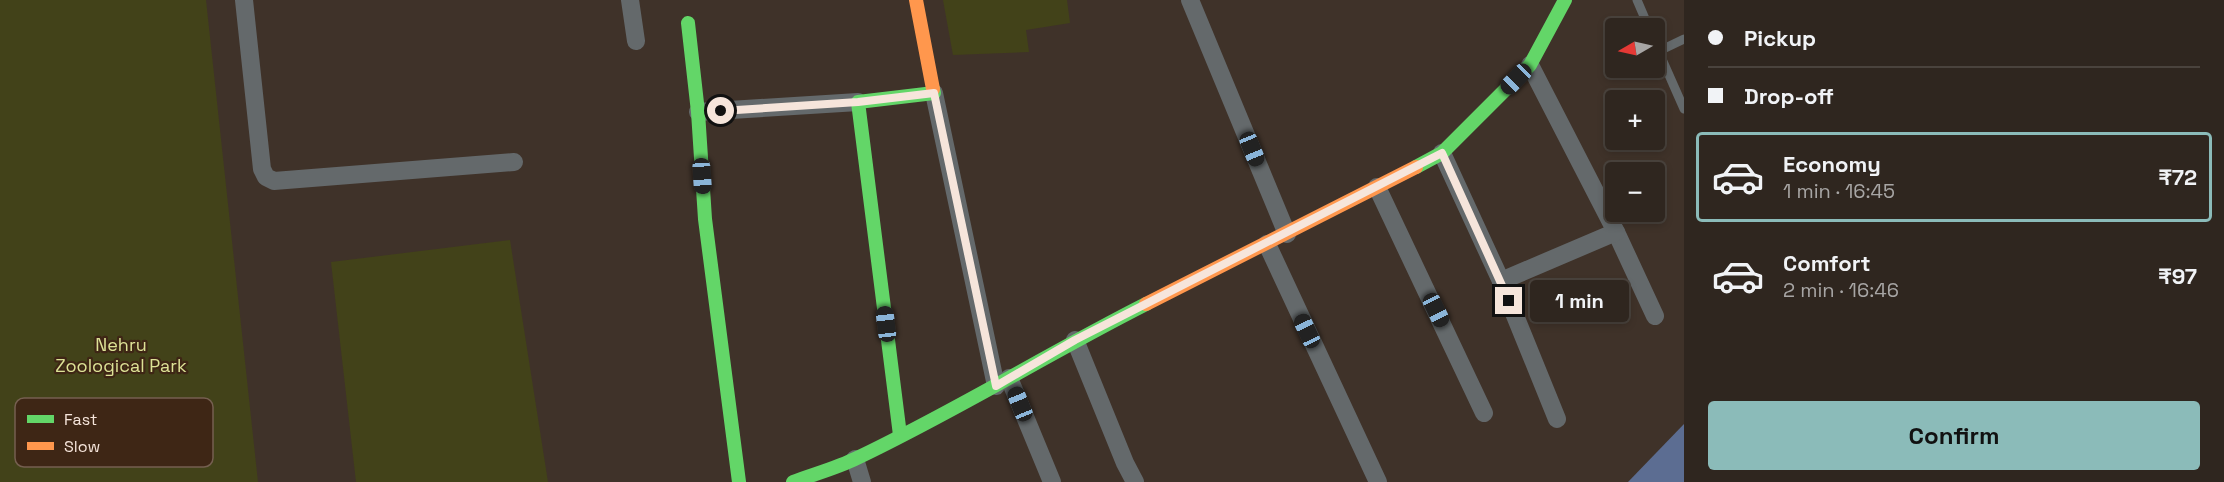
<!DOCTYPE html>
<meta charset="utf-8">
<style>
:root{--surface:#2f261f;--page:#372e28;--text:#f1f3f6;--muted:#a7a5a4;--line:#4a433d;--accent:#8bbbb9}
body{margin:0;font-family:"Space Grotesk",sans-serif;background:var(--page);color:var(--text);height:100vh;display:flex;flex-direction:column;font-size:22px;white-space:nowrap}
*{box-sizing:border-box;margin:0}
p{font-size:20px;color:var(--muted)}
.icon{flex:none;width:33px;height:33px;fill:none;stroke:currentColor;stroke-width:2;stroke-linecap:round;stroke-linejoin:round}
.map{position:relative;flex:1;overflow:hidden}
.details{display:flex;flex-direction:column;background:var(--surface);width:540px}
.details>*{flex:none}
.hud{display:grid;align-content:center;height:132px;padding:0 24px;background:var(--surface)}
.needle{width:39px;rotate:261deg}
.fabs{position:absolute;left:1605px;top:18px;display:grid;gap:12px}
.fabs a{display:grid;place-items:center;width:60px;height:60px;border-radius:6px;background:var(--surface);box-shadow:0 3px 9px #0003,0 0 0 2px var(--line);font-size:30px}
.end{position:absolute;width:27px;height:27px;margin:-14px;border:8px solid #f6e5db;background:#111;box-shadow:0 0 0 3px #111}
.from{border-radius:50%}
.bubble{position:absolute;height:42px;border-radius:6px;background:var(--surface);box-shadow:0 3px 9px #0003,0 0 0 2px var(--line);font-size:20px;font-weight:600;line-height:42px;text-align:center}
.car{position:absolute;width:18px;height:36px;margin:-18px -9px;border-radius:8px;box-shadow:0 0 4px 2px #0007;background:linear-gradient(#222 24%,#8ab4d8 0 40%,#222 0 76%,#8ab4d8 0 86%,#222 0)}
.hud b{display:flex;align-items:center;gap:21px;height:57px;font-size:22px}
.hud b+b{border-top:2px solid var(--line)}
.hud i{width:15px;height:15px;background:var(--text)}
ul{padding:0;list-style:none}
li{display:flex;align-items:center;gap:18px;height:90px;margin:0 12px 9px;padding:0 12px;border:3px solid transparent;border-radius:6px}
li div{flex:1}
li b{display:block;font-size:22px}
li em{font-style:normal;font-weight:600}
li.current{border-color:var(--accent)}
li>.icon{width:54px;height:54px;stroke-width:1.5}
.button{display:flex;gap:12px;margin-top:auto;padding:12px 24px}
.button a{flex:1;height:69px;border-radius:6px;background:var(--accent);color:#111;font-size:24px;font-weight:600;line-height:69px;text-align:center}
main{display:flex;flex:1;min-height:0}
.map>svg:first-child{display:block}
.green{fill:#424219}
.water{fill:#5c6d92}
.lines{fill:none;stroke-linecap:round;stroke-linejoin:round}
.lane{stroke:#64696b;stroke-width:9}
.street{stroke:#64696b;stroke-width:18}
.fast{stroke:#63d668;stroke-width:14}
.slow{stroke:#ff974d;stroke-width:14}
.route{stroke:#f6e5db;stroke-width:8}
.labels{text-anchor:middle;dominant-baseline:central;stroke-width:4.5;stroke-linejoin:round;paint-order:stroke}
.park-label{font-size:18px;fill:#dde296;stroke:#3e2615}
.key{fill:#3e2615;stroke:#755f50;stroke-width:1.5}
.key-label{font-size:16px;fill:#f6e5db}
</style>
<main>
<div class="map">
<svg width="1684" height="482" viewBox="0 0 1684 482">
<rect width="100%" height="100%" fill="#3f3229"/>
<g class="green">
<path d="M0 0H206L258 482H0Z"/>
<path d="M943 0H1067L1070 23 1026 30 1029 52 953 55Z"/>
<path d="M510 240 548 482H356L331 262Z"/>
</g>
<path class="water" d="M1684 424V482H1628Z"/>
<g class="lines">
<g class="lane">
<path d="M1637 0 1649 28"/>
<path d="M1654 41 1684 109"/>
<path d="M1659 51 1684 39"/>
</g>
<g class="street">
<path d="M244 0 262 169 266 177 274 181 514 162"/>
<path d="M630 0 636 41"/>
<path d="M1190 0 1287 234"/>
<path d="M934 93 996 386"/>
<path d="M698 112 858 102"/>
<path d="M1442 153 1501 281 1557 419"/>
<path d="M1377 187 1484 413"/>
<path d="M1616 232 1655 316"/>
<path d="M1267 244 1378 482"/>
<path d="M1501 281 1616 232 1530 65"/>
<path d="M1075 340 1125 463 1135 482"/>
<path d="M1009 378 1052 482"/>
<path d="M855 459 862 482"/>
</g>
<g class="fast">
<path d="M688 23 698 112 705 219 739 482"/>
<path d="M1416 167 1442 153 1530 65 1565 0"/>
<path d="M900 435 858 102 934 93 933 89"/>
<path d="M793 482C814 474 837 468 857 458 956 411 1049 353 1146 304"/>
</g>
<g class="slow">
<path d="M916 0 933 89"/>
<path d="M1146 304 1416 167"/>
</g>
</g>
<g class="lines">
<path class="route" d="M721 111 858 102 934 93 996 386 1075 340 1442 153 1509 301"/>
</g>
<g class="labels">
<g class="park-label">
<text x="121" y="344">Nehru<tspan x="121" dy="21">Zoological Park</tspan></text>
</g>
</g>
<rect x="15" y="398" width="198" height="69" rx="9" class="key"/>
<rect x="27" y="415" width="27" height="8" fill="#63d668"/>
<rect x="27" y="442" width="27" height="8" fill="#ff974d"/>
<g class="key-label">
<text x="64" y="425">Fast</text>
<text x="64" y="452">Slow</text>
</g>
</svg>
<div class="fabs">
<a><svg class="needle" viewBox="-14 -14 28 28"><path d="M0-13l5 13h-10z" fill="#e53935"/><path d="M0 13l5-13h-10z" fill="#a7a5a4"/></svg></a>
<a>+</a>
<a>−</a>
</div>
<i class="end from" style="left:721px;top:111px"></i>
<i class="end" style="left:1509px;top:301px"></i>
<div class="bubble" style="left:1530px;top:280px;width:99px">1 min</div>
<i class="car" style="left:1516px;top:79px;rotate:225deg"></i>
<i class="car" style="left:1252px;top:149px;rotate:158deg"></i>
<i class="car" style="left:702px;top:176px;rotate:176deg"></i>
<i class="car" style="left:1436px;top:310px;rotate:154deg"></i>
<i class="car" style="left:886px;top:324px;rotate:353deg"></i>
<i class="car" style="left:1307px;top:331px;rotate:335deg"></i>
<i class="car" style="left:1020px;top:404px;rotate:338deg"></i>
</div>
<section class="details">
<div class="hud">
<b><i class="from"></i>Pickup</b>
<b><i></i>Drop-off</b>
</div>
<ul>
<li class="current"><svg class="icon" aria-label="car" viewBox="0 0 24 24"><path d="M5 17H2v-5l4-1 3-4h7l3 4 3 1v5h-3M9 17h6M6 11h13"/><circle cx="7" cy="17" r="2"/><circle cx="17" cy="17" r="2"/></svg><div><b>Economy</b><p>1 min · 16:45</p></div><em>₹72</em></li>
<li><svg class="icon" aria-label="car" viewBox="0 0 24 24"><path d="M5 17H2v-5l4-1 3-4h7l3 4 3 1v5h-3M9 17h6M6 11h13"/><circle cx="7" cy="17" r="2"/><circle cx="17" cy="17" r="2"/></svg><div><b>Comfort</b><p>2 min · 16:46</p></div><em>₹97</em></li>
</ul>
<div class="button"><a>Confirm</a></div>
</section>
</main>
